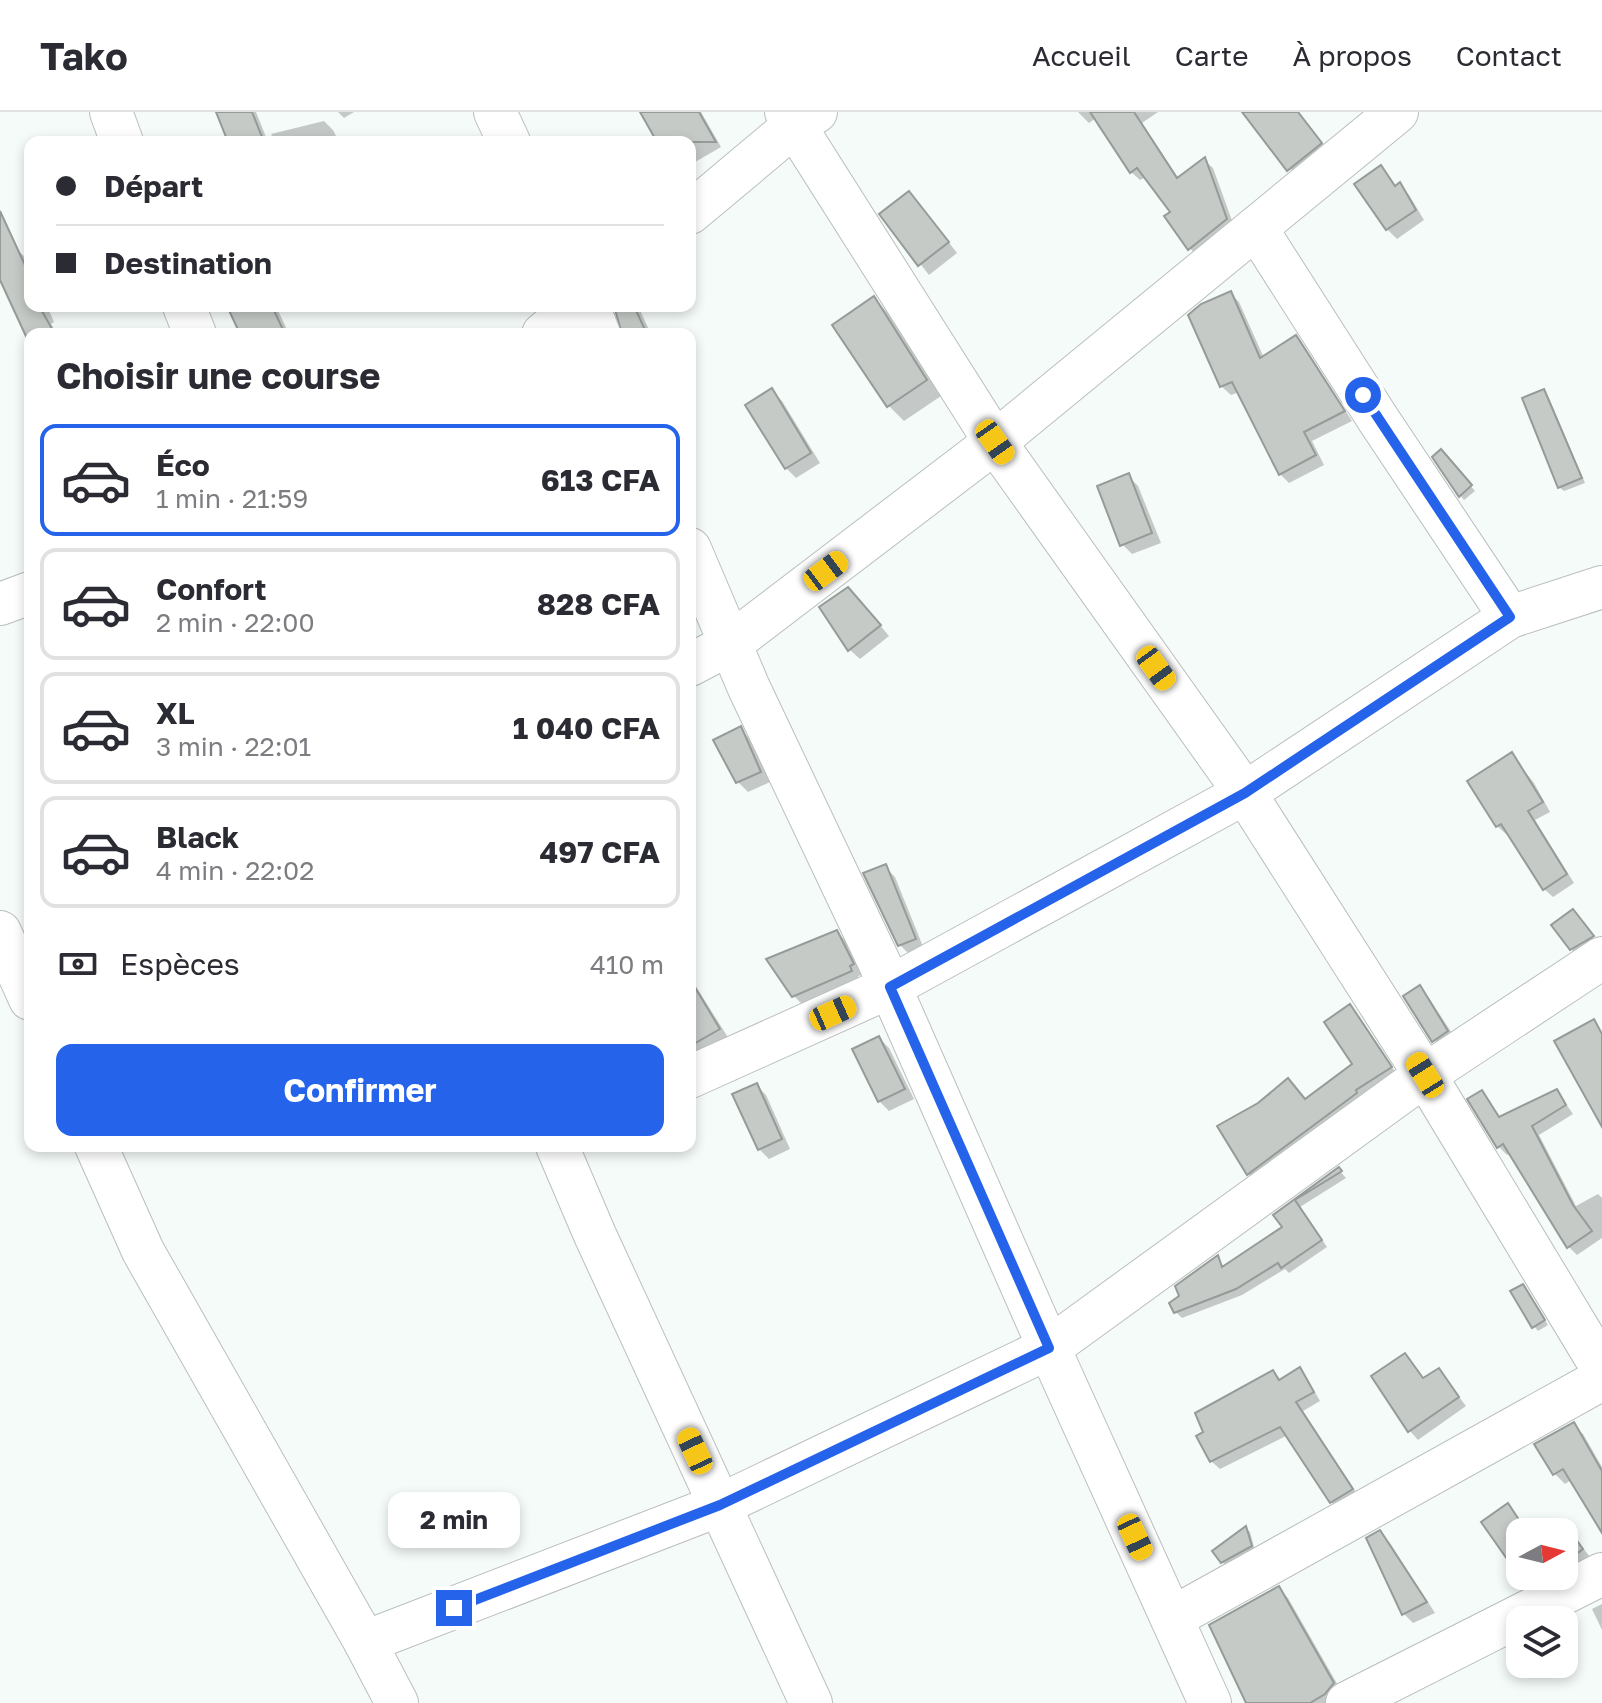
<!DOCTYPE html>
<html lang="fr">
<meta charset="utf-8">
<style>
:root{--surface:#fff;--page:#f7f7f7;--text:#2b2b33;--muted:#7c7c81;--line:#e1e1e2;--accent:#2563eb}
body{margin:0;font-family:"Golos Text",sans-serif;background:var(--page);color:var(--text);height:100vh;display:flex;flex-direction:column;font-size:30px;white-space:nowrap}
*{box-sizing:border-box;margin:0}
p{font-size:26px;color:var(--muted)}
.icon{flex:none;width:44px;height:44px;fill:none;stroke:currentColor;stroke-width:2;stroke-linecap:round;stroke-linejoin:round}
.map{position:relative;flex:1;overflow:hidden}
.details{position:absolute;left:24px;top:216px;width:672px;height:824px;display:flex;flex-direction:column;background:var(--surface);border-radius:16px;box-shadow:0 4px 12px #0003}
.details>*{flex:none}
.top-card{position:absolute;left:24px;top:24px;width:672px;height:176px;border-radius:16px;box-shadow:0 4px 12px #0003;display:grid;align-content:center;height:176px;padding:0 32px;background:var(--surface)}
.needle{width:52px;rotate:83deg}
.buttons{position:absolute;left:1506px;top:1406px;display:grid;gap:16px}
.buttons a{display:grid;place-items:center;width:72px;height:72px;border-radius:16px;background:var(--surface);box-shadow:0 4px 12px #0003;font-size:40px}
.end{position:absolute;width:36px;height:36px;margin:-18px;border:10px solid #2563eb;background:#fff;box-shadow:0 0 0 4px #fff}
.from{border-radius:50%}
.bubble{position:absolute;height:56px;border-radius:16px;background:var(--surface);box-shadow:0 4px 12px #0003;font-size:26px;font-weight:700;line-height:56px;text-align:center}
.car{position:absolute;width:24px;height:48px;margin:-24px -12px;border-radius:10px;box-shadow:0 0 6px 2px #0007;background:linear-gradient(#f5c518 24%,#345 0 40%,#f5c518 0 76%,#345 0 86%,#f5c518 0)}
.top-card b{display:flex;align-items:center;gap:28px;height:76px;font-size:30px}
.top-card b+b{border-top:2px solid var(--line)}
.top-card i{width:20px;height:20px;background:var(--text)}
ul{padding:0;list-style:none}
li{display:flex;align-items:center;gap:24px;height:112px;margin:0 16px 12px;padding:0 16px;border:4px solid var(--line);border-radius:16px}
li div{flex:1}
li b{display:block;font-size:30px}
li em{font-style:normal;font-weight:700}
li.current{border-color:var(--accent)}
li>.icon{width:72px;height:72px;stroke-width:1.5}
h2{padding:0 32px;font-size:36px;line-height:96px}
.pay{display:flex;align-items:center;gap:20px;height:88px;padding:0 32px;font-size:30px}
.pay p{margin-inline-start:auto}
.action{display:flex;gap:16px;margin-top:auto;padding:16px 32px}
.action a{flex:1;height:92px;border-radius:16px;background:var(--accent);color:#fff;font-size:32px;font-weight:700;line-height:92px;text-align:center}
header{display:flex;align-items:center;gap:48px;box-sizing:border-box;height:112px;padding:0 40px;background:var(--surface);border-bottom:2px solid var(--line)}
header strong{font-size:38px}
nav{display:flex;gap:44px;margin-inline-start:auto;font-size:28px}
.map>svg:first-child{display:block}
.shadow{fill:#0003}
.building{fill:#c5cac7;stroke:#959b98;stroke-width:2}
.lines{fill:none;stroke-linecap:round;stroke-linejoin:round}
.minor-casing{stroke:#babfbd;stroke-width:44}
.minor{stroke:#fff;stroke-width:42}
.route{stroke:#2563eb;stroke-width:10}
</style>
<header>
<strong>Tako</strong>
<nav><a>Accueil</a><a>Carte</a><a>À propos</a><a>Contact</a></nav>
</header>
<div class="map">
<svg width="1602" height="1591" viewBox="0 0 1602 1591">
<rect width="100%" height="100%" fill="#f5fbf8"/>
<g class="shadow">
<path d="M218 0H256L268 30H230Z"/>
<path d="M338 0H354L344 6Z"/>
<path d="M642 0H701L721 35 690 53V30H659Z"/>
<path d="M1078 0H1158L1142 11 1179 67 1204 48 1213 56 1235 117 1198 145 1190 136 1173 100 1146 65 1140 68 1131 60 1096 6 1089 11Z"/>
<path d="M1248 0H1298L1329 40 1298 66 1247 4Z"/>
<path d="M324 9 333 18 339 30H275L271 22Z"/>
<path d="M1380 55 1397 75 1399 73 1409 83 1424 108 1397 127 1387 117Z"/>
<path d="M918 91 957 141 929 163 882 103Z"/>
<path d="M15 136 24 144 30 158V194H47L54 210 51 212 57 222H30V232L0 164V143Z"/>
<path d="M1230 181 1239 190 1264 246 1295 225 1304 234 1352 309 1312 329 1324 353 1289 371 1280 362 1239 280 1231 283 1221 274Z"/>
<path d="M874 187 889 202 941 284 904 309 889 294 835 213Z"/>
<path d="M229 194H276L289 222H242Z"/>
<path d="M615 194H638L651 222H624Z"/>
<path d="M772 279 782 289 820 351 796 366 786 356Z"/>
<path d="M1543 279 1548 284 1585 371 1564 379 1559 375Z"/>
<path d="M1445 344 1475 379 1464 388 1460 383Z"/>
<path d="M1128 364 1138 374 1161 431 1132 442 1122 432Z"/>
<path d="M858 487 889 524 860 547 850 538 822 495Z"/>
<path d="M740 617 750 627 770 670 748 680 738 670Z"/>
<path d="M1512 643 1534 671 1550 700 1535 708 1574 771 1553 785 1544 777 1509 720 1506 722 1497 714Z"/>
<path d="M885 755 895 765 924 837 910 843 900 833Z"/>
<path d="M1577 804 1596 829 1576 842 1571 837Z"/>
<path d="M837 820 847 830 862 863 858 864 861 869 804 894 794 884Z"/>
<path d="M690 865 729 927 699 944 690 939Z"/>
<path d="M1419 876 1429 886 1457 929 1444 938 1434 928Z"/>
<path d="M1350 895 1398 964 1256 1070 1248 1062 1306 989 1354 953Z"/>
<path d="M879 926 889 936 914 987 889 999 879 989Z"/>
<path d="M756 973 766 983 790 1037 769 1047 759 1037Z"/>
<path d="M1557 979 1573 1002 1539 1023 1576 1094 1598 1082 1602 1086V1126L1577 1143 1568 1134 1511 1040 1507 1043 1499 1035 1482 980 1501 1006Z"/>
<path d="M1339 1058 1346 1066 1300 1095 1327 1135 1289 1161 1285 1157 1242 1183 1182 1206 1176 1200 1182 1184 1217 1146 1225 1156 1284 1116 1276 1103Z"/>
<path d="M1523 1174 1548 1213 1538 1219 1534 1214Z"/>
<path d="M1405 1244 1424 1268 1439 1259 1466 1294 1418 1328 1410 1319 1374 1265Z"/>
<path d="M1299 1258 1307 1266 1320 1289 1303 1299 1359 1385 1339 1398 1331 1390 1288 1323 1220 1357 1211 1349 1273 1260 1281 1268Z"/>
<path d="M1573 1313 1583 1322 1602 1355V1416L1571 1368 1565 1372 1555 1362Z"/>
<path d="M1246 1416 1250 1420 1255 1439 1227 1454 1222 1450Z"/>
<path d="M1568 1418 1591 1446 1556 1471 1536 1482 1521 1464H1564V1421Z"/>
<path d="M1380 1421 1390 1431 1435 1501 1413 1511 1403 1501Z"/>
<path d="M1279 1477 1288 1486 1343 1582 1335 1591H1248Z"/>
<path d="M1602 1492V1518L1592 1497Z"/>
</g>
<g class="building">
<path d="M216 0H252L264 30H228Z"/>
<path d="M640 0H699L716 30H657Z"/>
<path d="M1090 0H1134L1177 66 1205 45 1227 107 1188 138 1164 104 1170 100 1137 56 1130 61Z"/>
<path d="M1242 0H1298L1322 31 1287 59Z"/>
<path d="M1381 53 1395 74 1400 70 1416 98 1386 118 1354 72Z"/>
<path d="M909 79 949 130 918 154 879 102Z"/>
<path d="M0 99 30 164V194H39L55 222H30V233L0 168Z"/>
<path d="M1231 179 1260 246 1296 223 1345 299 1304 320 1316 343 1279 363 1232 270 1220 275 1188 203 1201 192Z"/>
<path d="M874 184 927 268 887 295 832 213Z"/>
<path d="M227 194H272L285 222H240Z"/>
<path d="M614 194H634L647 222H622Z"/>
<path d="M772 276 811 341 785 357 745 293Z"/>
<path d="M1544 277 1582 366 1558 376 1522 286Z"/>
<path d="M1441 337 1472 373 1459 385 1432 345Z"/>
<path d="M1129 361 1152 421 1120 434 1097 374Z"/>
<path d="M848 475 881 513 848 539 819 495Z"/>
<path d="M741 614 761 660 736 671 713 628Z"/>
<path d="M1512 640 1543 690 1528 699 1567 762 1543 778 1501 712 1496 715 1467 669Z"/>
<path d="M886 752 916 827 898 834 863 761Z"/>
<path d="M1573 797 1594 824 1570 838 1551 813Z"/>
<path d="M837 818 854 852 850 854 852 859 792 885 766 847Z"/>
<path d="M690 867 720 917 690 934Z"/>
<path d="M1420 873 1448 919 1432 930 1403 884Z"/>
<path d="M1350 892 1392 955 1356 978 1357 981 1247 1063 1217 1014 1258 991 1288 966 1305 987 1352 952 1324 910Z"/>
<path d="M1594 907 1602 922V1015L1554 929Z"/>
<path d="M879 924 905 977 878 990 852 937Z"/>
<path d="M757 971 782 1027 758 1038 732 982Z"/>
<path d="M1557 977 1566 993 1532 1014 1573 1093 1592 1119 1567 1136 1503 1032 1497 1036 1467 987 1482 978 1499 1005Z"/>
<path d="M1339 1055 1342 1059 1295 1088 1322 1128 1281 1156 1278 1151 1236 1177 1174 1201 1169 1191 1179 1184 1175 1174 1218 1143 1222 1155 1282 1115 1273 1103Z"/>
<path d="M1523 1172 1545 1208 1532 1216 1510 1179Z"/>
<path d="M1405 1241 1423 1266 1439 1256 1459 1285 1408 1320 1371 1264Z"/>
<path d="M1300 1255 1314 1280 1296 1290 1353 1377 1330 1391 1280 1315 1210 1350 1196 1324 1203 1320 1195 1301 1273 1258 1279 1268Z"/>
<path d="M1574 1310 1602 1359V1421L1563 1357 1553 1363 1534 1332Z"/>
<path d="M1508 1391 1527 1420H1520V1464H1545L1526 1474 1481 1410Z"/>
<path d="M1246 1414 1252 1434 1221 1451 1212 1439Z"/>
<path d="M1568 1416 1583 1437 1564 1451 1562 1420Z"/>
<path d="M1380 1418 1427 1490 1402 1503 1366 1426Z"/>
<path d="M1279 1474 1334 1571 1325 1582 1310 1591H1246L1209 1513Z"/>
</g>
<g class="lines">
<defs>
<g id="minor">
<path d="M111 0 122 30"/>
<path d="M495 0 509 30"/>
<path d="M786 0 995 330 1245 681 1425 963 1602 1256"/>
<path d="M690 101 795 13 816 0"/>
<path d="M1256 116 1378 307 1510 505"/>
<path d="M184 194 195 222"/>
<path d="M588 194 599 222"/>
<path d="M543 222 577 194"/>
<path d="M690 437 749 576 879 850 1049 1236 1210 1591"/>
<path d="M0 492 30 481"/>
<path d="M690 553 730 532 995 330 1397 0"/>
<path d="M0 820 30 887"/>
<path d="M690 965 890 875 1245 681 1510 505 1602 475"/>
<path d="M96 1034 143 1139 365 1530 397 1591"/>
<path d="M557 1034 595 1123 811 1591"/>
<path d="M1172 1506 1602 1267"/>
<path d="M365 1530 720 1393 1049 1236 1425 963 1602 846"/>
<path d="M1347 1591 1602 1462"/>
</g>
</defs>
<use href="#minor" class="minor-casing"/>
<use href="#minor" class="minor"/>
</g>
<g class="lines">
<path class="route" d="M454 1496 720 1393 1049 1236 890 875 1245 681 1510 505 1363 283"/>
</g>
</svg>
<div class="buttons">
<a><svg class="needle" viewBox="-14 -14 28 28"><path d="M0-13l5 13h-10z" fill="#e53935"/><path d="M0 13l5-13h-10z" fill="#7c7c81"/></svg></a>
<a><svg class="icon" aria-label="layers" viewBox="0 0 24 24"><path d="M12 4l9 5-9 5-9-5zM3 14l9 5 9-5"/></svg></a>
</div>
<i class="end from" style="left:1363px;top:283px"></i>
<i class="end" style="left:454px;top:1496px"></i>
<div class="bubble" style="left:388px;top:1380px;width:132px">2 min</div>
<i class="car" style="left:995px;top:330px;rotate:145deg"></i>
<i class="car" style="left:826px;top:459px;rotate:53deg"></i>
<i class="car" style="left:1156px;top:556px;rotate:144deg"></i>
<i class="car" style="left:833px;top:901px;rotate:66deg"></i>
<i class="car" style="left:1425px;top:963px;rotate:328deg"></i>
<i class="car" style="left:695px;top:1339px;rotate:335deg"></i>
<i class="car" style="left:1135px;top:1425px;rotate:155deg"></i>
<div class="top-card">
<b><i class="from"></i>Départ</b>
<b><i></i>Destination</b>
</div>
<section class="details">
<h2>Choisir une course</h2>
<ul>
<li class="current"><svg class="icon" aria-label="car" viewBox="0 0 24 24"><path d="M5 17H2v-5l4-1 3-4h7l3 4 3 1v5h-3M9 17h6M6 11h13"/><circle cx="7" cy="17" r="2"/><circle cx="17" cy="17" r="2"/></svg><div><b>Éco</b><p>1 min · 21:59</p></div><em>613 CFA</em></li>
<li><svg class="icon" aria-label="car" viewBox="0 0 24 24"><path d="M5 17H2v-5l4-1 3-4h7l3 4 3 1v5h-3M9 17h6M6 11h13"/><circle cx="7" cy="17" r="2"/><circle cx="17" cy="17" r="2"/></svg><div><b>Confort</b><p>2 min · 22:00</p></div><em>828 CFA</em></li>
<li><svg class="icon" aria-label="car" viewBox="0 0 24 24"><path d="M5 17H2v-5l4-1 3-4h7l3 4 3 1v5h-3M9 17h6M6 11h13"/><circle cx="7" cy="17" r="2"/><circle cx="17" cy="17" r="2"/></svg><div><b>XL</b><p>3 min · 22:01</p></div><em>1 040 CFA</em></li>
<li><svg class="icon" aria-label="car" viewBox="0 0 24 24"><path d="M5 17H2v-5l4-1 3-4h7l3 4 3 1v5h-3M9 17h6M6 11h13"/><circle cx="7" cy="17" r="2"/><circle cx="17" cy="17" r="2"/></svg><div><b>Black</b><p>4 min · 22:02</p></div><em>497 CFA</em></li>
</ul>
<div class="pay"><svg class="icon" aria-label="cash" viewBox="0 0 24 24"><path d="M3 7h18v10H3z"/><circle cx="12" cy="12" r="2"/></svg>Espèces<p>410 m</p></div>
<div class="action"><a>Confirmer</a></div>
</section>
</div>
